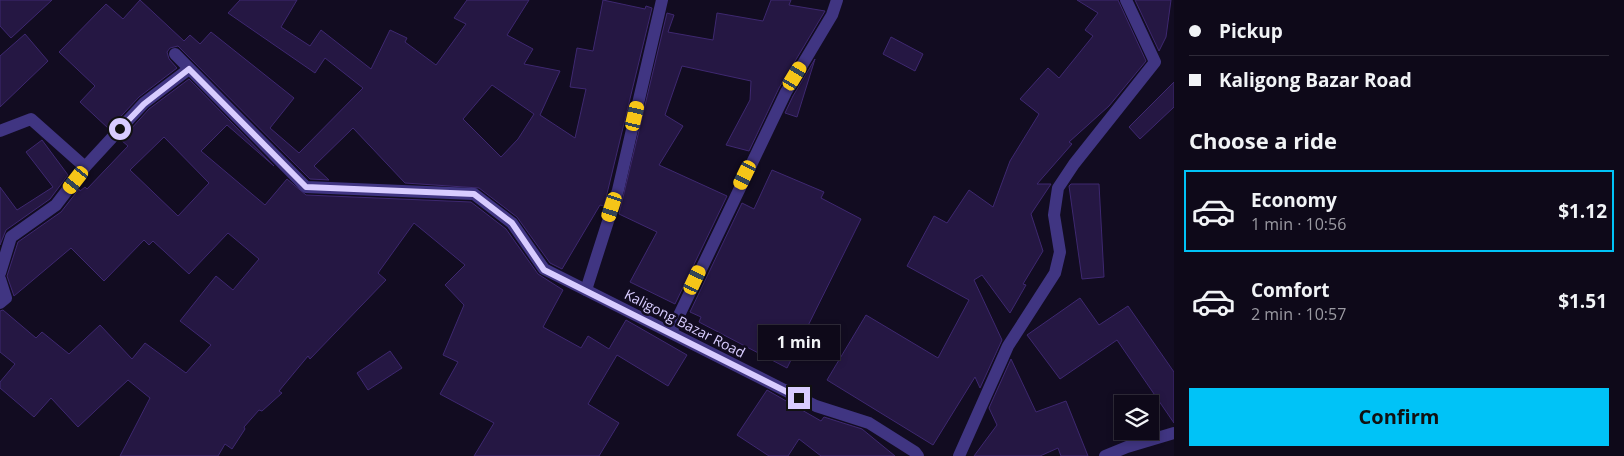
<!DOCTYPE html>
<meta charset="utf-8">
<style>
:root{--surface:#0e0919;--page:#171222;--text:#f1f3f6;--muted:#9b9aa2;--line:#2e2a38;--accent:#00c3f7}
body{margin:0;font-family:"Open Sans",sans-serif;background:var(--page);color:var(--text);height:100vh;display:flex;flex-direction:column;font-size:19px;white-space:nowrap}
*{box-sizing:border-box;margin:0}
p{font-size:16px;color:var(--muted)}
.icon{flex:none;width:28px;height:28px;fill:none;stroke:currentColor;stroke-width:2;stroke-linecap:round;stroke-linejoin:round}
.map{position:relative;flex:1;overflow:hidden}
.side{display:flex;flex-direction:column;background:var(--surface);width:450px}
.side>*{flex:none}
.banner{display:grid;align-content:center;height:110px;padding:0 15px;background:var(--surface)}
.buttons{position:absolute;left:1114px;top:395px;display:grid;gap:10px}
.buttons a{display:grid;place-items:center;width:45px;height:45px;border-radius:0px;background:var(--surface);box-shadow:0 2px 8px #0003,0 0 0 1px var(--line);font-size:25px}
.end{position:absolute;width:22px;height:22px;margin:-11px;border:6px solid #d8ccff;background:#111;box-shadow:0 0 0 2px #111}
.from{border-radius:50%}
.bubble{position:absolute;height:35px;border-radius:0px;background:var(--surface);box-shadow:0 2px 8px #0003,0 0 0 1px var(--line);font-size:16px;font-weight:700;line-height:35px;text-align:center}
.car{position:absolute;width:15px;height:30px;margin:-15px -8px;border-radius:6px;box-shadow:0 0 4px 1px #0007;background:linear-gradient(#f5c518 24%,#345 0 40%,#f5c518 0 76%,#345 0 86%,#f5c518 0)}
.banner b{display:flex;align-items:center;gap:18px;height:48px;font-size:19px}
.banner b+b{border-top:1px solid var(--line)}
.banner i{width:12px;height:12px;background:var(--text)}
ul{padding:0;list-style:none}
li{display:flex;align-items:center;gap:15px;height:82px;margin:0 10px 8px;padding:0 5px;border:2px solid transparent;border-radius:0px}
li div{flex:1}
li b{display:block;font-size:19px}
li em{font-style:normal;font-weight:700}
li.on{border-color:var(--accent)}
li>.icon{width:45px;height:45px;stroke-width:1.5}
h2{padding:0 15px;font-size:22px;line-height:60px}
.primary-button{display:flex;gap:10px;margin-top:auto;padding:10px 15px}
.primary-button a{flex:1;height:58px;border-radius:0px;background:var(--accent);color:#111;font-size:20px;font-weight:700;line-height:58px;text-align:center}
main{display:flex;flex:1;min-height:0}
.map>svg:first-child{display:block}
.building{fill:#251743;stroke:#3e2870;fill-rule:evenodd}
.lines{fill:none;stroke-linecap:round;stroke-linejoin:round}
.street{stroke:#403582;stroke-width:12}
.route{stroke:#d8ccff;stroke-width:6}
.labels{text-anchor:middle;dominant-baseline:central;stroke-width:5;stroke-linejoin:round;paint-order:stroke}
.street-label{font-size:14px;fill:#d8ccff;stroke:#120c21}
</style>
<main>
<div class="map">
<svg width="1174" height="456" viewBox="0 0 1174 456">
<rect width="100%" height="100%" fill="#120c21"/>
<g class="building">
<path d="M0 0H52L11 38 0 26Z"/>
<path d="M140 0 184 41 190 35 200 44 211 32 294 98 270 128 299 153 363 88 325 58 315 73 228 13 240 0H297L281 27 310 46 321 30 371 69 390 30 407 38 405 42 436 65 466 24 454 18 467 0H529L507 35 533 49 524 64 560 71 540 115 575 138 586 89 570 87 577 48 593 51 603 0 645 9 646 6 652 8 604 206 600 205 562 269 550 263 517 217 479 188 405 183 353 128 314 166 329 180 310 179 178 46 170 48 167 52 169 59 177 68 139 97 109 129 80 102 95 86 59 52 106 4 123 19ZM492 85 534 114 518 139 501 157 463 119Z"/>
<path d="M771 0H791L789 5 825 11 779 88 749 151 726 145 750 100 751 81 682 66 665 115 683 126 659 165 727 196 675 304 630 282 657 232 619 214 667 13 674 15 668 32 713 40 717 13 763 21Z"/>
<path d="M1077 0H1118L1146 61 1109 106 1069 142 1072 144 1037 184H1051L1031 214 1043 251 1023 284 1026 285 1010 313 982 275 974 280 1002 340 980 388 975 377 933 445 827 380 866 315 938 358 969 300 907 266 934 216 947 223 969 190 993 207 1010 161 1039 114 1020 99 1048 68 1059 78 1093 36 1085 30 1098 13Z"/>
<path d="M1135 0H1171L1166 37 1159 51Z"/>
<path d="M25 34 48 61 0 107V56Z"/>
<path d="M891 37 923 54 915 71 883 54Z"/>
<path d="M815 59 797 117 785 113 793 96Z"/>
<path d="M189 79 274 166 227 125 201 151 265 205 287 179 306 195 471 202 506 229 538 274 563 290 543 327 581 348 588 336 609 349 626 320 687 355 668 386 617 355 588 404 619 423 599 456H474L494 423 440 394 458 362 443 355 464 305 445 285 465 265 414 223 378 273 386 280 310 359 308 356 279 391 282 393 262 411 259 410 244 427 245 429 232 449 225 444 218 456H120L150 398 128 380 78 427 51 398 34 417 0 388V382L15 364 0 352V311L3 310 36 338 42 332 69 354 100 325 132 359 145 343 186 373 211 345 180 321 216 276 233 290 259 259 228 233 189 274 153 241 149 245 144 240 104 281 71 248 14 296 7 276 18 242 61 212 79 189 80 191 85 187 87 189 128 146 121 140 149 109ZM164 137 209 183 178 216 130 170Z"/>
<path d="M1174 82V107L1140 139 1129 127Z"/>
<path d="M42 140 68 175 50 199 6 230 0 245V187L17 210 53 187 26 152Z"/>
<path d="M772 170 824 192 821 198 861 219 787 368 699 322 701 317 690 312 742 203 754 209Z"/>
<path d="M1071 184H1099L1104 277 1082 279 1069 186Z"/>
<path d="M1080 298 1099 325 1128 306 1174 372V423L1117 340 1060 379 1027 335Z"/>
<path d="M390 351 402 368 368 390 357 373Z"/>
<path d="M1011 359 1036 412 1066 401 1088 456H1061L1058 448 1040 456H974L997 425 989 408Z"/>
<path d="M767 390 821 421 824 417 862 429 895 456H821L799 439 788 456H769L737 435Z"/>
</g>
<g class="lines">
<g class="street">
<path d="M175 54 306 187 474 194 512 223 544 269 816 406 869 423 915 452 918 456"/>
<path d="M0 131 31 119 85 167"/>
<path d="M0 273 11 237 56 205 85 167 144 103 189 69"/>
<path d="M0 279 6 298 0 303"/>
<path d="M586 290 618 190 662 0"/>
<path d="M671 332 786 92 832 15 837 0"/>
<path d="M959 456 1008 346 1055 273 1060 252 1054 215 1058 188 1074 164 1155 62 1126 0"/>
<path d="M1105 456 1127 447 1174 433"/>
</g>
</g>
<g class="lines">
<path class="route" d="M120 129 144 104 189 69 306 187 474 194 512 223 544 270 799 398"/>
</g>
<g class="labels">
<g class="street-label">
<text transform="translate(685 323) rotate(27)">Kaligong Bazar Road</text>
</g>
</g>
</svg>
<div class="buttons">
<a><svg class="icon" aria-label="layers" viewBox="0 0 24 24"><path d="M12 4l9 5-9 5-9-5zM3 14l9 5 9-5"/></svg></a>
</div>
<i class="end from" style="left:120px;top:129px"></i>
<i class="end" style="left:799px;top:398px"></i>
<div class="bubble" style="left:758px;top:325px;width:82px">1 min</div>
<i class="car" style="left:795px;top:76px;rotate:31deg"></i>
<i class="car" style="left:635px;top:116px;rotate:13deg"></i>
<i class="car" style="left:745px;top:175px;rotate:206deg"></i>
<i class="car" style="left:76px;top:180px;rotate:218deg"></i>
<i class="car" style="left:612px;top:207px;rotate:198deg"></i>
<i class="car" style="left:695px;top:280px;rotate:25deg"></i>
</div>
<section class="side">
<div class="banner">
<b><i class="from"></i>Pickup</b>
<b><i></i>Kaligong Bazar Road</b>
</div>
<h2>Choose a ride</h2>
<ul>
<li class="on"><svg class="icon" aria-label="car" viewBox="0 0 24 24"><path d="M5 17H2v-5l4-1 3-4h7l3 4 3 1v5h-3M9 17h6M6 11h13"/><circle cx="7" cy="17" r="2"/><circle cx="17" cy="17" r="2"/></svg><div><b>Economy</b><p>1 min · 10:56</p></div><em>$1.12</em></li>
<li><svg class="icon" aria-label="car" viewBox="0 0 24 24"><path d="M5 17H2v-5l4-1 3-4h7l3 4 3 1v5h-3M9 17h6M6 11h13"/><circle cx="7" cy="17" r="2"/><circle cx="17" cy="17" r="2"/></svg><div><b>Comfort</b><p>2 min · 10:57</p></div><em>$1.51</em></li>
</ul>
<div class="primary-button"><a>Confirm</a></div>
</section>
</main>
